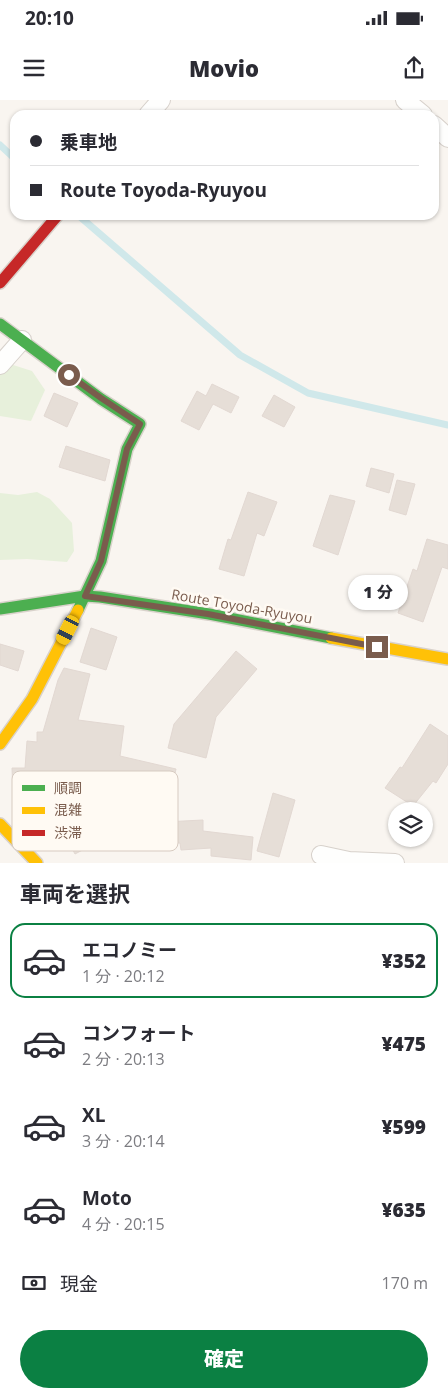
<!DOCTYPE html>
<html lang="ja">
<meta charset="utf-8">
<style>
:root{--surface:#fff;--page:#f2f2f3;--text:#2b2b33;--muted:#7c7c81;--line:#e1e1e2;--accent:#0b8043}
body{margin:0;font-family:"Open Sans","Noto Sans JP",sans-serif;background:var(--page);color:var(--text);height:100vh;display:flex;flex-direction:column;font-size:19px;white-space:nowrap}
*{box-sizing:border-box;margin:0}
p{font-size:16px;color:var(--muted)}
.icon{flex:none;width:28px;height:28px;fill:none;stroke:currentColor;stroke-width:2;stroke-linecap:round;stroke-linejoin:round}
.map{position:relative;height:763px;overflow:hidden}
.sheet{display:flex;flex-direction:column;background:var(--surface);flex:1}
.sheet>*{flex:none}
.top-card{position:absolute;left:10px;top:10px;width:429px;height:110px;border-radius:15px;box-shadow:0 1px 4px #0004;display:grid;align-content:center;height:110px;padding:0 20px;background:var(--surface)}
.controls{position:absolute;left:388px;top:702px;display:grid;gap:10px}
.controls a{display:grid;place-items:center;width:45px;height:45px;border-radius:50%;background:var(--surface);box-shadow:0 1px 4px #0004;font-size:25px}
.end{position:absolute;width:22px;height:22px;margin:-11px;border:6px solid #7a5c4d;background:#fff;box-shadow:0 0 0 2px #fff}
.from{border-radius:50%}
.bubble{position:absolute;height:35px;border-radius:18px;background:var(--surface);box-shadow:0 1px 4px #0004;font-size:16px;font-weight:800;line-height:35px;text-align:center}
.car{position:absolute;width:15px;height:30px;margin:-15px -8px;border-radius:6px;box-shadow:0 0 4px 1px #0007;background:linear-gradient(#f5c518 24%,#345 0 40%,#f5c518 0 76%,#345 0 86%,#f5c518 0)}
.top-card b{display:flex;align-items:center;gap:18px;height:48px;font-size:19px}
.top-card b+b{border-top:1px solid var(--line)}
.top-card i{width:12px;height:12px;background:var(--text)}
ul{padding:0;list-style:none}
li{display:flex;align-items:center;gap:15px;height:75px;margin:0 10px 8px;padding:0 10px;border:2px solid transparent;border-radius:15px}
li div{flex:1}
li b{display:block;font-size:19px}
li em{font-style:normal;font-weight:800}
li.current{border-color:var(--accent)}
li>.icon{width:45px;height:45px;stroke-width:1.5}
h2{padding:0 20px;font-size:22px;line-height:60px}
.pay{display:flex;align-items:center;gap:12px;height:55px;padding:0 20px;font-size:19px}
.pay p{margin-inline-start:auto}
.action{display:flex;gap:10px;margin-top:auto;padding:10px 20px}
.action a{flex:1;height:58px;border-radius:30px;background:var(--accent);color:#fff;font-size:20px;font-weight:800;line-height:58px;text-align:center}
.status{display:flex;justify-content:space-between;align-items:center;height:35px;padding:0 25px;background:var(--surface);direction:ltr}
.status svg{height:14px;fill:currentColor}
header{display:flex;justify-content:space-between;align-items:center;height:65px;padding:0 20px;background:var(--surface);font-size:22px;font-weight:800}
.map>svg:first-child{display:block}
.green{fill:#e7f0db}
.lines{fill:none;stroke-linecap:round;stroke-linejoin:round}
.stream{stroke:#d0e8ea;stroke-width:7}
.building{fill:#e6ded7;stroke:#e2d8d2}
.street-casing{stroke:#d7d1cb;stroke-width:20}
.fast-casing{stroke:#d9d2cb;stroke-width:14}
.slow-casing{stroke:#d9d2cb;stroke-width:14}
.jam-casing{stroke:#d9d2cb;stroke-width:14}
.street{stroke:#fefefd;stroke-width:18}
.fast{stroke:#4caf50;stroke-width:11}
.slow{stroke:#ffc107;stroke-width:11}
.jam{stroke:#c62828;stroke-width:11}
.route{stroke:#7a5c4d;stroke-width:6}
.labels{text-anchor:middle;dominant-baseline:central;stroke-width:5;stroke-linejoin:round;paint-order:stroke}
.street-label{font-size:14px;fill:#7a5c4d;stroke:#fffaf3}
.key{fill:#fffaf3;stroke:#d7cbc1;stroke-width:1}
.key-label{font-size:14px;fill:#7a5c4d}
</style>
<div class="status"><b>20:10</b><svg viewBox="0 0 49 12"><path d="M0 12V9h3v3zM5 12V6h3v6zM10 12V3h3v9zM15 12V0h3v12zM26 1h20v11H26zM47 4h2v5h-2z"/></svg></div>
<header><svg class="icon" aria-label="menu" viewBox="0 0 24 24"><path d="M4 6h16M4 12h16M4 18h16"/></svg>Movio<svg class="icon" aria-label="share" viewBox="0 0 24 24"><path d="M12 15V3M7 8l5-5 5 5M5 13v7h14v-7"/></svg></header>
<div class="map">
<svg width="448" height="763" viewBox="0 0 448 763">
<rect width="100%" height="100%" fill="#f9f5f0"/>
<g class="green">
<path d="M10 264 32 271 45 290 31 321 0 316V274Z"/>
<path d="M37 392 50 399 72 423 74 451 67 462 27 459 0 460V393L18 395Z"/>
</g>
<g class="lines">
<g class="stream">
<path d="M0 45 15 59"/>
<path d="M78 115 240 255 308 293 448 325"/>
</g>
</g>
<g class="building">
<path d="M212 284 239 297 231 313 213 304 199 330 181 321 197 291 206 296Z"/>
<path d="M54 293 78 303 67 327 44 316Z"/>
<path d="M274 295 295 307 284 327 262 316Z"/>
<path d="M66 346 110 360 105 381 59 367Z"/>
<path d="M371 368 394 374 389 393 366 386Z"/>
<path d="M397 380 415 384 406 415 389 410Z"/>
<path d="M248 392 277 402 264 436 257 433 244 476 219 469 228 439 231 440Z"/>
<path d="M330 395 355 401 338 455 313 446Z"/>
<path d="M427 439 448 445V469L442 467 423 522 398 513 413 469 417 471Z"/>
<path d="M91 528 117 537 106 570 80 562Z"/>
<path d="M0 544 24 551 18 571 0 565Z"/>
<path d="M236 551 257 569 216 617 206 658 168 648 174 624Z"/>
<path d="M64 568 90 574 78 620 124 626 120 656 176 669 164 722 203 720V731L253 737 251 760 211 756V748L181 750 180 743H126V727L75 754 61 728 124 695 78 691V688L13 693 12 668H25L27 641 37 642V632H43L58 580Z"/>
<path d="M430 624 448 636V664L436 683 433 681 413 706 385 688 400 667 402 668Z"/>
<path d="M273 693 295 700 279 757 257 751Z"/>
</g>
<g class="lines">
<defs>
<g id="street">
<path d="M405 0 423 15"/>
<path d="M148 15 161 0"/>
<path d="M434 25 448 38"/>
<path d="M0 265 22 240"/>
<path d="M321 755 349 761 395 763"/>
</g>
<g id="fast">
<path d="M0 224 101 299 140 324 127 349 101 461 78 510"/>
<path d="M0 509 85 496 100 497 209 514 331 538"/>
</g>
<g id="slow">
<path d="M331 538 448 559"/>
<path d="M0 644 32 599 78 510"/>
<path d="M0 724 37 763"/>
</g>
<path id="jam" d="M0 183 58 115"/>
</defs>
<use href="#street" class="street-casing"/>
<use href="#fast" class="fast-casing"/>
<use href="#slow" class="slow-casing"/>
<use href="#jam" class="jam-casing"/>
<use href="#street" class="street"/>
<use href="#fast" class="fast"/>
<use href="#slow" class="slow"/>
<use href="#jam" class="jam"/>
</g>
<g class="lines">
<path class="route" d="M69 275 101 298 140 324 127 349 101 461 85 496 208 514 377 547"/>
</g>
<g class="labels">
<g class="street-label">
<text transform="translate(242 506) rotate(10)">Route Toyoda-Ryuyou</text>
</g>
</g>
<rect x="12" y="671" width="166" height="80" rx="8" class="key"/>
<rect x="22" y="685" width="23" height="6" fill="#4caf50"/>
<rect x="22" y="707" width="23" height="7" fill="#ffc107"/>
<rect x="22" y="730" width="23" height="6" fill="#c62828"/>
<g class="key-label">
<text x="54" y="693">順調</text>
<text x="54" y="715">混雑</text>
<text x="54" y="738">渋滞</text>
</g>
</svg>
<div class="controls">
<a><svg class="icon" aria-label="layers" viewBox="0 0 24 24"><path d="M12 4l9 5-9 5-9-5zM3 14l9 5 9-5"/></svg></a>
</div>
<i class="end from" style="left:69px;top:275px"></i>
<i class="end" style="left:377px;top:547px"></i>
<div class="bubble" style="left:348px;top:475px;width:60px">1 分</div>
<i class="car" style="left:68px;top:530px;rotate:207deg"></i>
<div class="top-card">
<b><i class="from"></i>乗車地</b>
<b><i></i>Route Toyoda-Ryuyou</b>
</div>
</div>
<section class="sheet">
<h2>車両を選択</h2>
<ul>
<li class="current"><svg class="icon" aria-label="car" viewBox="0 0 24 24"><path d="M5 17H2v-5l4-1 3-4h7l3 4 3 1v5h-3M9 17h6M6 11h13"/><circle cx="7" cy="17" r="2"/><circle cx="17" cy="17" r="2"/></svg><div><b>エコノミー</b><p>1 分 · 20:12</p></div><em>¥352</em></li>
<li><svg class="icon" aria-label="car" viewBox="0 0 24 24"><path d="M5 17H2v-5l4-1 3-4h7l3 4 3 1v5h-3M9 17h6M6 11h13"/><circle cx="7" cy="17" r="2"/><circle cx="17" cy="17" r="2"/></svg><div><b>コンフォート</b><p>2 分 · 20:13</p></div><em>¥475</em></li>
<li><svg class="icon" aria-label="car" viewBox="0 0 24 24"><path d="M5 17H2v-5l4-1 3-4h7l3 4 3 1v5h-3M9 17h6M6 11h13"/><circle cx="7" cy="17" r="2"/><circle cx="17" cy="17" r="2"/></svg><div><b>XL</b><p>3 分 · 20:14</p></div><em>¥599</em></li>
<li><svg class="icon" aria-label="car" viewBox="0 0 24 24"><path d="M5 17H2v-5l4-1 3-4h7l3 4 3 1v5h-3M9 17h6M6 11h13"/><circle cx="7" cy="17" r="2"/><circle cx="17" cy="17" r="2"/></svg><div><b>Moto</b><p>4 分 · 20:15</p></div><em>¥635</em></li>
</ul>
<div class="pay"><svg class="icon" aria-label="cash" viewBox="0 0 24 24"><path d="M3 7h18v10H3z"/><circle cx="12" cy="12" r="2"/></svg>現金<p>170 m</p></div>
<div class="action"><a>確定</a></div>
</section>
